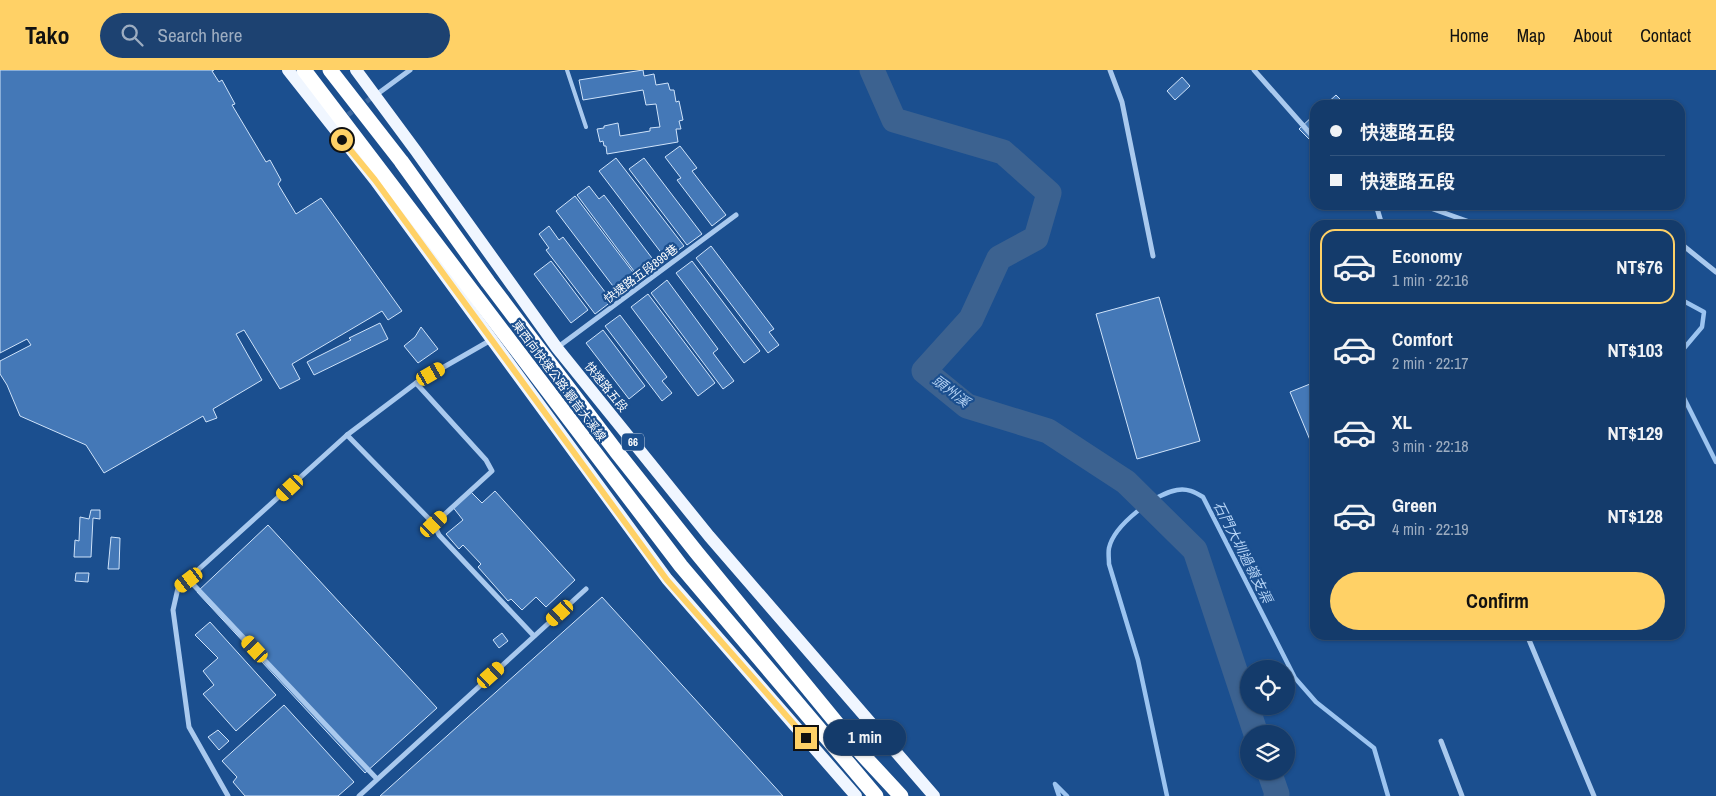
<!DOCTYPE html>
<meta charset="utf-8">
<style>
:root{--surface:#143b6b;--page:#1d4271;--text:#f1f3f6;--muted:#9dadc1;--line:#33557e;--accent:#ffd166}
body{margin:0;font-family:"Archivo Narrow","Noto Sans TC",sans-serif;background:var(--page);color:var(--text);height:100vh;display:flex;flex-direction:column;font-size:19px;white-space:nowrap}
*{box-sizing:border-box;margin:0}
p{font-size:16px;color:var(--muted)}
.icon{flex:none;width:28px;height:28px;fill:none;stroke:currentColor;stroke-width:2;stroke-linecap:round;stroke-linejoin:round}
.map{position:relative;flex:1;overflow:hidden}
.details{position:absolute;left:1310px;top:150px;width:375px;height:420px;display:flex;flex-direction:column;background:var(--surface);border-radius:15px;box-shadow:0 1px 4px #0004,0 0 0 1px var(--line)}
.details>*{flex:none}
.hud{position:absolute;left:1310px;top:30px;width:375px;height:110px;border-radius:15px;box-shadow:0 1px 4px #0004,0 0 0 1px var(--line);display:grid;align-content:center;height:110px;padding:0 20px;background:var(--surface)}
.tools{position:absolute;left:1240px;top:590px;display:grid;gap:10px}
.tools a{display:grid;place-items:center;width:55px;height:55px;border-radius:50%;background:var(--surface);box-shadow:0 1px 4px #0004,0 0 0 1px var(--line);font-size:25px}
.end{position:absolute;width:22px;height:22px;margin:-11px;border:6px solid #ffd166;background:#111;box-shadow:0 0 0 2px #111}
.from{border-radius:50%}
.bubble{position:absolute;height:35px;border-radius:18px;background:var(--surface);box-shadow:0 1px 4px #0004,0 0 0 1px var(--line);font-size:16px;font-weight:800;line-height:35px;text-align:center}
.car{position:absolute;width:15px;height:30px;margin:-15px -8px;border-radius:6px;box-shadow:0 0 4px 1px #0007;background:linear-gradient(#f5c518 24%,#345 0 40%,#f5c518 0 76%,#345 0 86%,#f5c518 0)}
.hud b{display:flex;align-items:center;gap:18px;height:48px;font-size:19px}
.hud b+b{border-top:1px solid var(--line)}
.hud i{width:12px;height:12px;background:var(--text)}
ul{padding:9px 0 0;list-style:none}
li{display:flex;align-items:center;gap:15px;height:75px;margin:0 10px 8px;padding:0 10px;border:2px solid transparent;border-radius:15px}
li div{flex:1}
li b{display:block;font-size:19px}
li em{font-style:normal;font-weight:800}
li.selected{border-color:var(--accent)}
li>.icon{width:45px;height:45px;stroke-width:1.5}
.button{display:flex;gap:10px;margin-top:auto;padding:10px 20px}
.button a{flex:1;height:58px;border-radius:30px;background:var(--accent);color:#111;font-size:20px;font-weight:800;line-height:58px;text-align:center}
header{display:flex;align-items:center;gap:30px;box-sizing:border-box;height:70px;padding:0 25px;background:var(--accent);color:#111}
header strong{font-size:24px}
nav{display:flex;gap:28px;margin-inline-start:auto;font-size:18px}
.search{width:350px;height:45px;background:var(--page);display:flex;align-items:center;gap:12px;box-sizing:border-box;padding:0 18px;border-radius:28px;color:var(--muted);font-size:19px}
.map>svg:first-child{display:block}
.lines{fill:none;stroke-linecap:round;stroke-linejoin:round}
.stream{stroke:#9cc4f0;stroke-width:4.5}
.river{stroke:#3c6290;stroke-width:25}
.building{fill:#4478b7;stroke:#cfe3fa}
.street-tunnel{stroke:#3d69a0;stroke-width:5;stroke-dasharray:5 2.5;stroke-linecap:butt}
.lane{stroke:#a9c9ee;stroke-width:4}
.street{stroke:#a9c9ee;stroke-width:5}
.primary{stroke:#f0f6ff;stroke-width:12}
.highway-bridge{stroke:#fff;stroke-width:15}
.route{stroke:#ffd166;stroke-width:6}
.labels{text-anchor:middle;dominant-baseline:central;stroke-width:4.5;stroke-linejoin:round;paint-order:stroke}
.shield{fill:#1b4f8f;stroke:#bbcadd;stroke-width:1}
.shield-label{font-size:11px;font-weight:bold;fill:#fff}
.street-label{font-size:12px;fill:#fff;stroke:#1b4f8f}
.water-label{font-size:14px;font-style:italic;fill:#b5d3f5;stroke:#1b4f8f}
</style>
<header>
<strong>Tako</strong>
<div class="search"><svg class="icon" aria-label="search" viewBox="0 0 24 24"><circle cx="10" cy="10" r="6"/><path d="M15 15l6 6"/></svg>Search here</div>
<nav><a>Home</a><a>Map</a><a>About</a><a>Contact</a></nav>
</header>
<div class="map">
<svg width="1716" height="726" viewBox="0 0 1716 726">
<rect width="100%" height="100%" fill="#1b4f8f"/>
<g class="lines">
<g class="stream">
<path d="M1680 229 1704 242 1702 257 1680 283"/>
<path d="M1680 320 1716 392"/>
<path d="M1059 726 1055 714 1067 726"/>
<path d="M1167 726 1138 590 1109 494C1109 489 1108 483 1109 478 1114 455 1155 424 1177 420 1187 418 1195 422 1203 427L1295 608 1316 632 1374 678 1388 726"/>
</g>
<g class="river">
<path d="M872 0 894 50 1003 82 1049 123 1036 168 999 188 971 249 924 301 967 336 1048 361 1126 412 1195 480 1256 664"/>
<path d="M1269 701 1277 724 1276 726"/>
</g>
</g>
<g class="building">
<path d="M0 0H214L212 1 219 12 222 10 235 34 232 35 266 92 270 90 281 110 278 114 296 144 321 128 402 241 388 250 382 241 292 294 300 309 280 319 244 260 236 264 262 310 213 339 217 348 206 352 203 346 104 403 86 375 20 346 7 315 0 304V291L31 275 27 269 0 283Z"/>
<path d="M643 0 644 6 654 4 656 15 668 13 670 20H674L676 32 679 31 683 50 679 51 681 59H676L678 72 607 84 606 76H604L603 71 600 72 597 59 604 58V56L618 53 620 66 650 61V58L660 57 656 34 646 35 643 20 583 30 579 10Z"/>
<path d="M1182 7 1190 16 1175 30 1167 21Z"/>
<path d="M1336 25 1346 35H1325Z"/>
<path d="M1315 44V65L1310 70 1299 59Z"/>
<path d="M680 76 697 98 692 101 726 145 712 156 677 110 681 108 665 87Z"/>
<path d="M616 88 684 176 666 189 599 101Z"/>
<path d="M644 88 702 164 687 175 629 99Z"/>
<path d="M589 116 599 129 604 125 658 196 640 209 577 125Z"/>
<path d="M575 126 639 210 619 224 556 141Z"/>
<path d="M549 156 559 170 563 167 612 231 595 244 546 180 549 178 539 164Z"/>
<path d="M711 176 774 259 769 262 779 275 768 283 696 188Z"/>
<path d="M551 191 588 240 571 253 534 204Z"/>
<path d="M692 191 760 281 744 293 676 203Z"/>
<path d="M667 210 718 279 713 283 734 311 723 319 651 223Z"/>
<path d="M648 224 715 313 698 326 631 237Z"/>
<path d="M1159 227 1200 371 1137 389 1096 244Z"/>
<path d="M620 245 667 307 662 311 672 323 662 331 605 256Z"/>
<path d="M380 253 388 269 314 305 307 292 351 270 349 268Z"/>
<path d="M421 257 438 279 418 293 404 276 415 267Z"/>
<path d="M603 260 645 316 629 329 586 273Z"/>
<path d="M1315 312V382L1290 322Z"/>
<path d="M470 421 482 433 495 421 575 510 546 537 536 527 522 540 511 529 508 531 478 497 481 494 463 475 459 479 446 464 463 450 452 436Z"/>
<path d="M91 440H100V449L93 448 91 487H74L75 470 79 471 80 447 89 449Z"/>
<path d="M268 455 437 638 365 703 197 522Z"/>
<path d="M111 467 120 468 119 499H108Z"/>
<path d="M76 503H89L88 512 75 511Z"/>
<path d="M602 527 783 726H380Z"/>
<path d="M210 552 276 625 236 661 203 624 214 615 203 601 218 588 195 565Z"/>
<path d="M502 563 508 571 499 578 493 570Z"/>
<path d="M284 635 354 712 338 726H245L233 712 237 707 222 691Z"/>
<path d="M218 660 229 671 219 680 208 667Z"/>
</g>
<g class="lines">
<path class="street-tunnel" d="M342 49 374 26"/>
<path class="lane" d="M567 0 586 57"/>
<g class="street">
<path d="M1110 0 1122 32 1153 186"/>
<path d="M1254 0 1315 69"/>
<path d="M376 25 410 0"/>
<path d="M1376 135 1382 155"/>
<path d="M1422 135 1478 155"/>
<path d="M1680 173 1716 202"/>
<path d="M558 277 736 145"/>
<path d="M416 313 486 390 492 401 434 454"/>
<path d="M347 365 434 454 439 465 534 566"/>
<path d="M189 510 377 709"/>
<path d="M1527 565 1594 726"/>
<path d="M1441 671 1462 726"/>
<path d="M228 726 189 657 173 540 178 518 347 365 416 313 491 270"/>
<path d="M359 726 586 519"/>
</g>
<g class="primary">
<path d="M288 0 375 110 667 509 856 726"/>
<path d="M356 0 416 81 557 278 709 466 934 726"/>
</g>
<g class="highway-bridge">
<path d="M304 0 681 496 876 726"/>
<path d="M330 0 401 91 488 212 616 381 697 483 862 684 901 726"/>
</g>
</g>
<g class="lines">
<path class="route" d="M342 70 375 110 667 510 806 668"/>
</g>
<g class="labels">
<rect class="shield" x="622" y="363.5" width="22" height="17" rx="4"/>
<g class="shield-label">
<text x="633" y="372">66</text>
</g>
<g class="street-label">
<text transform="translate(641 204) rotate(-37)">快速路五段899巷</text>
<text transform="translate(559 311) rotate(53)">東西向快速公路 觀音大溪線</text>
<text transform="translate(606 317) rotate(51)">快速路五段</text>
</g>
<g class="water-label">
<text transform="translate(951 321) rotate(37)">頭州溪</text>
<text transform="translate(1243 482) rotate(63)">石門大圳過嶺支渠</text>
</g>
</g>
</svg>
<div class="tools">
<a><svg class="icon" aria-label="locate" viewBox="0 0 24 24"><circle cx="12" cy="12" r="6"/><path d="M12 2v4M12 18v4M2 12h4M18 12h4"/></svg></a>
<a><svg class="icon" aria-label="layers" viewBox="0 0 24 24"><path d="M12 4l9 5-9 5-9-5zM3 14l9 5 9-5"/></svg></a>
</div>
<i class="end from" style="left:342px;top:70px"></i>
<i class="end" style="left:806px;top:668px"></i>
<div class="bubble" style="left:824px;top:650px;width:82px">1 min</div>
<i class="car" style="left:431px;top:304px;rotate:60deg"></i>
<i class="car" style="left:290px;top:418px;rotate:227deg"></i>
<i class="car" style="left:434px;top:454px;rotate:47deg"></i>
<i class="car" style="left:189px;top:510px;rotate:233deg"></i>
<i class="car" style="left:560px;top:543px;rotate:228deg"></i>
<i class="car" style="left:255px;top:579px;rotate:317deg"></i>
<i class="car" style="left:491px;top:605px;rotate:48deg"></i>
<div class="hud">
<b><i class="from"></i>快速路五段</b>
<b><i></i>快速路五段</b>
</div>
<section class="details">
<ul>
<li class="selected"><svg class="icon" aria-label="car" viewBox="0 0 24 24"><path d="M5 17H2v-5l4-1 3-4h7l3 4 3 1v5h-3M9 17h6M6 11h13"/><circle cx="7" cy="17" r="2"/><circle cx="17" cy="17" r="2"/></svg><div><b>Economy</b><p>1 min · 22:16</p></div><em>NT$76</em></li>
<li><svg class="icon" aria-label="car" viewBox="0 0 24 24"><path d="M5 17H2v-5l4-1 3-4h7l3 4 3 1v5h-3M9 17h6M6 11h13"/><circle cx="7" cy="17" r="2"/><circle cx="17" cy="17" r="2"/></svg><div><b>Comfort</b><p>2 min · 22:17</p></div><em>NT$103</em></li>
<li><svg class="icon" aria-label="car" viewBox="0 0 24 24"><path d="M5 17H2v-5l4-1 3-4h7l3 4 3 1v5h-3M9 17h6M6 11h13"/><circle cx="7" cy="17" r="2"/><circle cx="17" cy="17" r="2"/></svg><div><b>XL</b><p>3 min · 22:18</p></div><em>NT$129</em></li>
<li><svg class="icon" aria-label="car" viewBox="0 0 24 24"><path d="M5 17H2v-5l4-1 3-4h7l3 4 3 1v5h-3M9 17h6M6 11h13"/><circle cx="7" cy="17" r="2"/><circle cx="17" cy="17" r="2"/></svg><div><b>Green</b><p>4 min · 22:19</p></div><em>NT$128</em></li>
</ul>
<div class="button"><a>Confirm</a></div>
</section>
</div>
